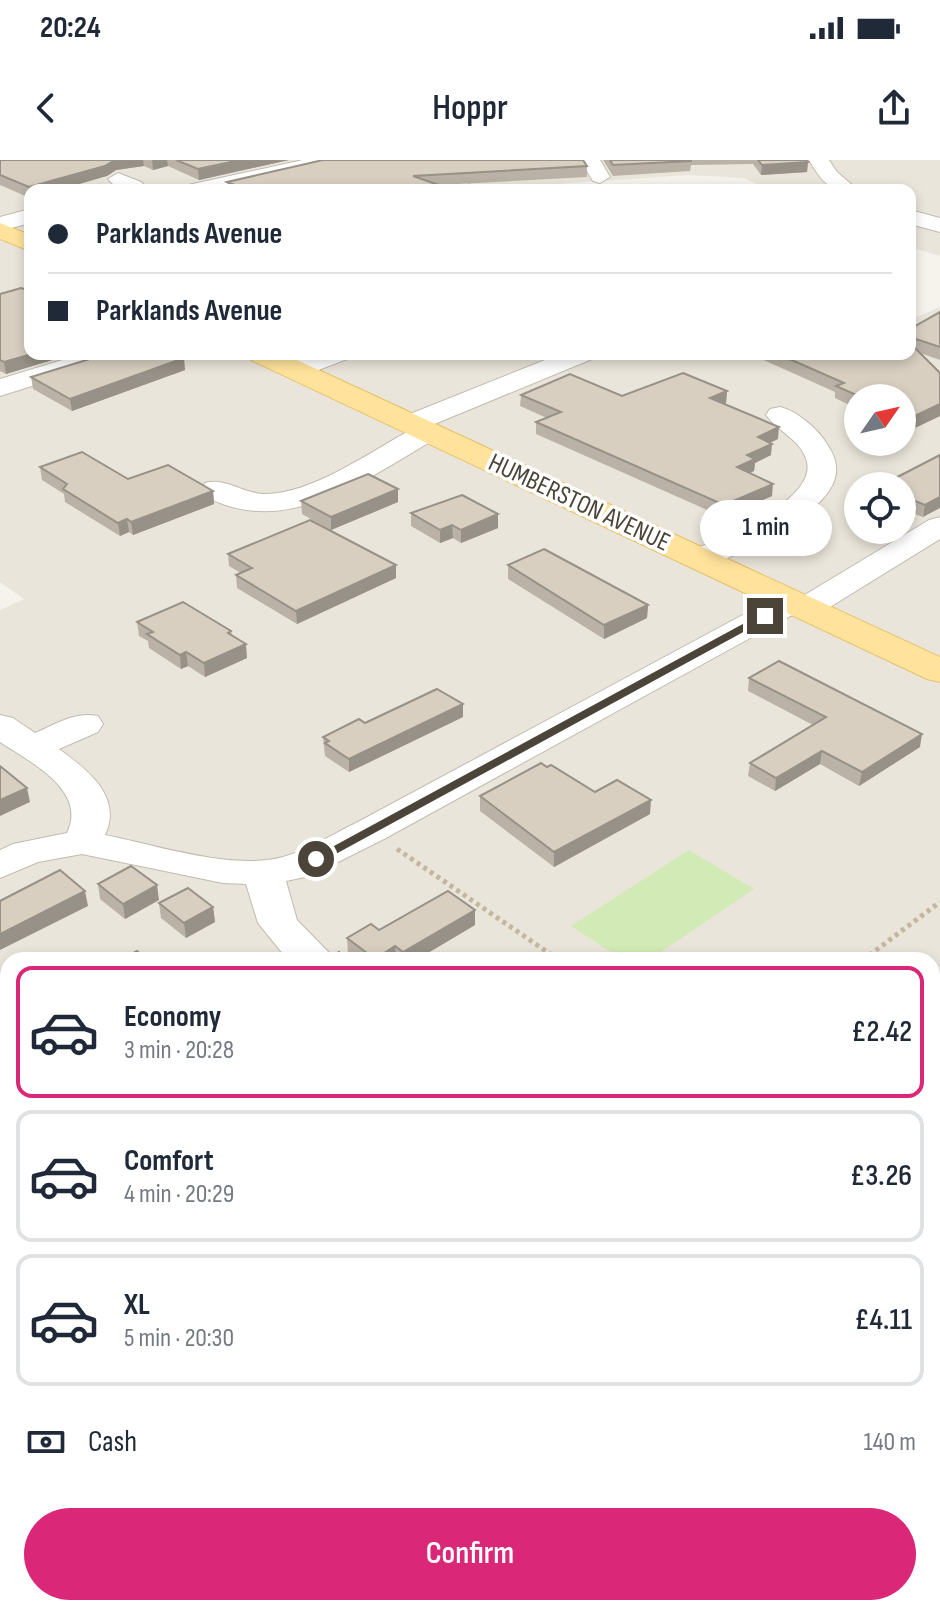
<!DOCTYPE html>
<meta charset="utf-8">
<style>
:root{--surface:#fff;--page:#f6f6f7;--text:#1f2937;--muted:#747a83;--line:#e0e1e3;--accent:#db2777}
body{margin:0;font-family:"Sofia Sans Condensed",sans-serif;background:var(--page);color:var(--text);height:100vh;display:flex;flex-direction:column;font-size:30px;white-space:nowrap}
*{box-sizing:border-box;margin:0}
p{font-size:26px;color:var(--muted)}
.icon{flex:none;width:44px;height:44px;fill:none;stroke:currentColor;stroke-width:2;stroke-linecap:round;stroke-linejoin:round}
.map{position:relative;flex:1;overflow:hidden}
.drawer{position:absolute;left:0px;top:792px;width:940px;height:664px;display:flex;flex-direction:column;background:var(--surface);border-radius:24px 24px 0 0;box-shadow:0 4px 12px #0003}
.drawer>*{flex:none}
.hud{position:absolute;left:24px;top:24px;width:892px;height:176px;border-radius:16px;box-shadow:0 4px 12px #0003;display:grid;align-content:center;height:176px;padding:0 24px;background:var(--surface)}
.needle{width:52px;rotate:56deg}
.buttons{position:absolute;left:844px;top:224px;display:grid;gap:16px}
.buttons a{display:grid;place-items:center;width:72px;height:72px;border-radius:50%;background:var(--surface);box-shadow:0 4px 12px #0003;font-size:40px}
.end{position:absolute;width:36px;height:36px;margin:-18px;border:10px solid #4b4439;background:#fff;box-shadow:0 0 0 4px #fff}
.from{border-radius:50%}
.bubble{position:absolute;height:56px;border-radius:28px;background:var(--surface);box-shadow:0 4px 12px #0003;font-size:26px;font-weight:600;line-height:56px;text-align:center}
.hud b{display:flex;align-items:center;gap:28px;height:76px;font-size:30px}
.hud b+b{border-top:2px solid var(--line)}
.hud i{width:20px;height:20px;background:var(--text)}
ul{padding:14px 0 0;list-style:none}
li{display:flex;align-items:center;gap:24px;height:132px;margin:0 16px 12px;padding:0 8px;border:4px solid var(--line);border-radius:16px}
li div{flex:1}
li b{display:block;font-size:30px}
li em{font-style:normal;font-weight:600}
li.selected{border-color:var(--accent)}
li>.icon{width:72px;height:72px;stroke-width:1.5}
.pay{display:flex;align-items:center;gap:20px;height:88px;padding:0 24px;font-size:30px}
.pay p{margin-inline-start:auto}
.primary-button{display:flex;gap:16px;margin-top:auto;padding:16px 24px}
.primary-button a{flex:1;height:92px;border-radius:48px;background:var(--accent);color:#fff;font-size:32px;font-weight:600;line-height:92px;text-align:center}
.status{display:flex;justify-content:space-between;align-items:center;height:56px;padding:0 40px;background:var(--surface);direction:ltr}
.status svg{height:22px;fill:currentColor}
header{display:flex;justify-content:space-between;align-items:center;height:104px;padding:0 24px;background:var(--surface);font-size:36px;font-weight:600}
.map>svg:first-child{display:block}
.residential{fill:#eae5da;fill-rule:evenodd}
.green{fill:#d2eab5}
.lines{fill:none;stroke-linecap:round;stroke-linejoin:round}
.minor-casing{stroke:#c2bbae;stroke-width:2}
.major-casing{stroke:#e6c16a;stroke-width:2}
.path-far1{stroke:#c4b79f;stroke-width:5;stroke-dasharray:4 4;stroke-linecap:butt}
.path{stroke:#c4b79f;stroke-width:7;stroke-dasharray:5 5;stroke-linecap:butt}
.minor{fill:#fff;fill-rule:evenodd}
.major{fill:#ffe39c;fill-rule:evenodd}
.wall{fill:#bab2a6}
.shaded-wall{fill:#979187}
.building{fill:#d8cfc1;stroke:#979187;stroke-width:2}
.route{fill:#4b4439}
.labels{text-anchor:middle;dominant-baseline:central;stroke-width:7;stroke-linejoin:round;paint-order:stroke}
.far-street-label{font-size:26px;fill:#4b4439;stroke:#fff}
</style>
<div class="status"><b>20:24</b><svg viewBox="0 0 49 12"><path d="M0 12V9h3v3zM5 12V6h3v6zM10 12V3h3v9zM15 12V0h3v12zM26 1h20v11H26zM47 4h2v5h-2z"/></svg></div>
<header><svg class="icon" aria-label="back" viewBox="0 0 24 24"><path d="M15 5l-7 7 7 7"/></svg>Hoppr<svg class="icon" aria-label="share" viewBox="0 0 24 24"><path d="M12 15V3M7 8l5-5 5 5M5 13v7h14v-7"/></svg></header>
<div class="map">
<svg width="940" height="1456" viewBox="0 0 940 1456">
<rect width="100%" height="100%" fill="#f6f3ec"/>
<path class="residential" d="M0 0H940V96L910 87V30H769L744 18 688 15 467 30H30V194H910V160L940 147V1456H0V450L24 439 0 422ZM858 238H902V282H858ZM858 326H902V370H858ZM8 800H932V1448H8Z"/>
<g class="green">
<path d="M689 690 754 729 649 800H623L571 766Z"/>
<path d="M8 1351V1448H355L345 1456H0V1357Z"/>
</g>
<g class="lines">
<defs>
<g id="minor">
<path d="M303 0H341L338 4 224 30H185L188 25Z"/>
<path d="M580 0H600L610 17 600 23 593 21Z"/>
<path d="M809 0H829L837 12 858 30C828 30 824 25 809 0Z"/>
<path d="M118 13 141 22 145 26 142 30H109L114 25 108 19Z"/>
<path d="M462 22 469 24 471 30H426L437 24Z"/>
<path d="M30 49V63L0 71V57Z"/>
<path d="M910 50 940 58V72L910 64Z"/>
<path d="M82 194H122L118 199 0 236V219Z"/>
<path d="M314 194H351L347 199 303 216H285L281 210 285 204Z"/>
<path d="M560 194H596L592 199 432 265 441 272 437 278C377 312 305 367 232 347 221 344 207 339 200 329L205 323C226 317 243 334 265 334 311 334 367 294 407 272L400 270 396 264 400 258Z"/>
<path d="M780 247C797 251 818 269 827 284 830 289 834 295 835 301 849 348 743 390 711 406L700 408 689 406 684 399 689 392C718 379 816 342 807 302 802 280 778 272 766 255L770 249Z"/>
<path d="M940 357V379L817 455 806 458 794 454 384 679 310 716 286 721 297 760 336 800H288L258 763 246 724 223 723 82 694 38 702 0 718V690L13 684 67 673C88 630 30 602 0 582V555L13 558 35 573C56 564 75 551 98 556L103 564 98 572 59 589C88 610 123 637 105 675 156 685 233 711 283 697 308 690 333 674 356 663L780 435 791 432 803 436 929 360Z"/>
<path d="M932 1239 940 1242V1291L932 1289Z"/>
<path d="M8 1274V1325L1 1327 0 1277Z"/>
<path d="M940 1331V1387L932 1390V1334Z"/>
<path d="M338 1448H404L400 1456H334Z"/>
<path d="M816 1448H880L876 1456H812Z"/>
</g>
<g id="major">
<path d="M0 63 30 75V91L0 79Z"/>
<path d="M247 194H284L940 497V522L927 519 251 200Z"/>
</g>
</defs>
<use href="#minor" class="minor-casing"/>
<use href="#major" class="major-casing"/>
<g class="path-far1">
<path d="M397 689 559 800"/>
<path d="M863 800 940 742"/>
</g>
<g class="path">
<path d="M932 1039 940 1045"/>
<path d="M20 1456 30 1448"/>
</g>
<use href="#minor" class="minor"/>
<use href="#major" class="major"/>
</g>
<g class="wall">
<path d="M0 0H289L199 20 168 6 153 10 144 6 116 10 107 16 30 30V38L0 25Z"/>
<path d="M603 0H806L808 2 807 12 761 15 753 4 691 5 690 11 613 16Z"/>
<path d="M587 6V17L439 25 453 30H228L227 22Z"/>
<path d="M0 134 30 194H72L6 214 0 211Z"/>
<path d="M940 152V200L920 193 940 213V256L902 274V238H858V249L835 238V232L750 194H910V177Z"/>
<path d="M185 210 72 251 33 229 31 217Z"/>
<path d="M727 231 726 243 723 244 778 279 770 283 771 295 755 303 754 311 750 313 772 336 723 357 536 274V262L547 258 520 246 521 235 622 236Z"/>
<path d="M858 249V269L853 263 855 250Z"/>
<path d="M940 295 923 357 902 349V326Z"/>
<path d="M40 307 213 331 214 344 133 375 129 372 120 376 65 342 64 334 42 320Z"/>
<path d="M301 341 398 342 331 370 302 354Z"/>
<path d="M411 353 498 368 461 383 453 378 440 383 411 366Z"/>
<path d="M228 394 396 418 297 464 237 428 236 415 241 413 229 406Z"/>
<path d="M508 405 648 445 647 458 604 479 508 419Z"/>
<path d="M137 462 231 471 232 475 247 498 205 517 188 506 181 509 149 488 148 481 139 476Z"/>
<path d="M749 518 920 587 859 626 820 604 775 631 748 616 750 603 813 565 748 531Z"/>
<path d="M463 557 349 612 325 596 323 577 365 563Z"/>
<path d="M547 607 595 632 650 654 554 707 480 651V636Z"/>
<path d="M98 724 159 740 125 759 100 739Z"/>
<path d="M159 743 213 747 215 762 186 778 161 758Z"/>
<path d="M475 750V765L416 800H357L348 794 347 778 379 770Z"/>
<path d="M8 826V893L0 885V827Z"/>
<path d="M932 1055 940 1061V1131L938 1133 932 1129Z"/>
</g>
<g class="shaded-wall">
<path d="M115 0H143L144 6 116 10 107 16 59 30H30V32L29 27Z"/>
<path d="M152 0H167L168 6 153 10Z"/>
<path d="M240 0H289L199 20 198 9Z"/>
<path d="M808 2 807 12 761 15 762 5Z"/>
<path d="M32 194H72L6 214 4 202Z"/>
<path d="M184 198 185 210 72 251 70 239Z"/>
<path d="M727 231 726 243 709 250 710 238Z"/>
<path d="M940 244V256L902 274V262Z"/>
<path d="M779 267 778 279 756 289 758 277Z"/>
<path d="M875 282H885L874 287Z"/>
<path d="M772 284 771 295 755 303 754 311 736 319 737 307 747 295Z"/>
<path d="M773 324 772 336 723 357 724 345Z"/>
<path d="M398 329V342L331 370V357Z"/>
<path d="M213 331 214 344 133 375 131 362Z"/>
<path d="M940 337V348L923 357 925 345Z"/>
<path d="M498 354V368L461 383V370Z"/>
<path d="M127 359 129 372 120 376 118 363Z"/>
<path d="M452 365 453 378 440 383V370Z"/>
<path d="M396 405V418L297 464 296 451Z"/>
<path d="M648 445 647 458 604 479V465Z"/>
<path d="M246 484 247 498 205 517 204 503Z"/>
<path d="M186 492 188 506 181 509 180 495Z"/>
<path d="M463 544V557L349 612V599Z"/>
<path d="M922 574 920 587 859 626 862 612Z"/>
<path d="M822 591 820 604 775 631 776 618Z"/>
<path d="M27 628 30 642 0 656V640Z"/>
<path d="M651 640 650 654 554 707V692Z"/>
<path d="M157 725 159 740 125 759 123 744Z"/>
<path d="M85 731 88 746 0 790V774Z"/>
<path d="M213 747 215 762 186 778 184 763Z"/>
<path d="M475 750V765L416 800H404L403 792Z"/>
<path d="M395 786 396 800H375V799Z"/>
<path d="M0 1088 4 1103 0 1105Z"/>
<path d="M7 1223 8 1241 3 1244 0 1228Z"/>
<path d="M940 1311V1321L932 1329V1319Z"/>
<path d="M558 1448H569L563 1456H552Z"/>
</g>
<g class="building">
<path d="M0 0H115L105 6 29 27 0 15Z"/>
<path d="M176 0H240L198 9Z"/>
<path d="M323 0H583L587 6 413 16 453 30H243L245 29 227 22Z"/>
<path d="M610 0H691V1L613 5Z"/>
<path d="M758 0H806L808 2 762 5Z"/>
<path d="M21 128 27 130 30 129V194H32L4 202 0 200V134Z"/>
<path d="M940 152V187L910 177V169Z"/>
<path d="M910 183 940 213V244L902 262V238H863L836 226 844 223 778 194H910Z"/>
<path d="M106 194H175L184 198 70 239 31 217Z"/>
<path d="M683 213 727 231 710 238 779 267 758 277 772 284 747 295 755 299 737 307 773 324 724 345 536 262 561 252 521 235 570 214 622 236Z"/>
<path d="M82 292 128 319 168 305 213 331 131 362 127 359 118 363 63 329 67 324 40 307Z"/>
<path d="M940 295V337L925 345 902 336V326H880Z"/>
<path d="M368 314 398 329 331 357 301 341Z"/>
<path d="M462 335 498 354 461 370 452 365 440 370 411 353Z"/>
<path d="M310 360 396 405 296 451 236 415 252 408 228 394Z"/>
<path d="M544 389 648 445 604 465 508 405Z"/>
<path d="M183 442 231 471 228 473 246 484 204 503 186 492 180 495 147 474 153 472 137 462Z"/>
<path d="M779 501 922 574 862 612 822 591 776 618 750 603 826 557 749 518Z"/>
<path d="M437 529 463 544 349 599 325 583 329 581 323 577 359 559 365 563Z"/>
<path d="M541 603 547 607 551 605 595 632 617 620 651 640 554 692 480 636Z"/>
<path d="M0 606 27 628 0 640Z"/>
<path d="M131 706 157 725 123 744 98 724Z"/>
<path d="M60 710 85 731 0 774V741Z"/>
<path d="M188 728 213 747 184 763 159 743Z"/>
<path d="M448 731 475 750 403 792 395 786 375 799 347 778 371 764 379 770Z"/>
<path d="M137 791 148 800H121Z"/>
<path d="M339 792 344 800H327Z"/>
<path d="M6 824 8 826V880L0 873V827Z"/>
<path d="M932 1055 940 1061V1117L932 1111Z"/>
<path d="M0 1131 8 1140V1224L7 1223 0 1228Z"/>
<path d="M932 1291 940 1297V1311L932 1319Z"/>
<path d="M460 1448H558L552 1456H449Z"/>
<path d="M693 1448H773L782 1456H698L691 1450Z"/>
</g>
<path class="route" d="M765 452 770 456 769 458 321 702 310 699Z"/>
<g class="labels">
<g class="far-street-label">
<text transform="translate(579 343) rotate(25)">HUMBERSTON AVENUE</text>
</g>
</g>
</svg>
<div class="buttons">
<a><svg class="needle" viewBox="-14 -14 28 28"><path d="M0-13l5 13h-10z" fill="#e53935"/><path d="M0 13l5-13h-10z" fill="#747a83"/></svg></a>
<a><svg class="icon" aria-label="locate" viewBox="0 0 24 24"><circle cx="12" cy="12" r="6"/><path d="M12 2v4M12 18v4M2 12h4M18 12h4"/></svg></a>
</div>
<i class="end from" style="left:316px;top:699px"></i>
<i class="end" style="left:765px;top:456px"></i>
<div class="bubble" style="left:700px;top:340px;width:132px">1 min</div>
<div class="hud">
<b><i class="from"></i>Parklands Avenue</b>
<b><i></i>Parklands Avenue</b>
</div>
<section class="drawer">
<ul>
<li class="selected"><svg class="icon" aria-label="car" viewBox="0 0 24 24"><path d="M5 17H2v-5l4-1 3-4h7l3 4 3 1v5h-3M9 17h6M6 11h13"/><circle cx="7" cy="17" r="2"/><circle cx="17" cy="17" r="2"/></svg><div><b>Economy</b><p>3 min · 20:28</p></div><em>£2.42</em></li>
<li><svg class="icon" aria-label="car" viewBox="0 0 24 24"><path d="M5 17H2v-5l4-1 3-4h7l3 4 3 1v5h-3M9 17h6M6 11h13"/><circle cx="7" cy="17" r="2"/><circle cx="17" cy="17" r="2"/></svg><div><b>Comfort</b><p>4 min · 20:29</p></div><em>£3.26</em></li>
<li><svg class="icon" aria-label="car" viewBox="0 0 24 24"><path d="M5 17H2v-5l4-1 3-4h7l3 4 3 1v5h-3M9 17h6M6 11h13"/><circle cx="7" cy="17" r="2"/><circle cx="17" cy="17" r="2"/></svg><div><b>XL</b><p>5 min · 20:30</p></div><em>£4.11</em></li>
</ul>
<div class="pay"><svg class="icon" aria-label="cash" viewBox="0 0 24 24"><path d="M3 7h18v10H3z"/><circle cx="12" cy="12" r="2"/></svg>Cash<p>140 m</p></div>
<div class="primary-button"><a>Confirm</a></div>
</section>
</div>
